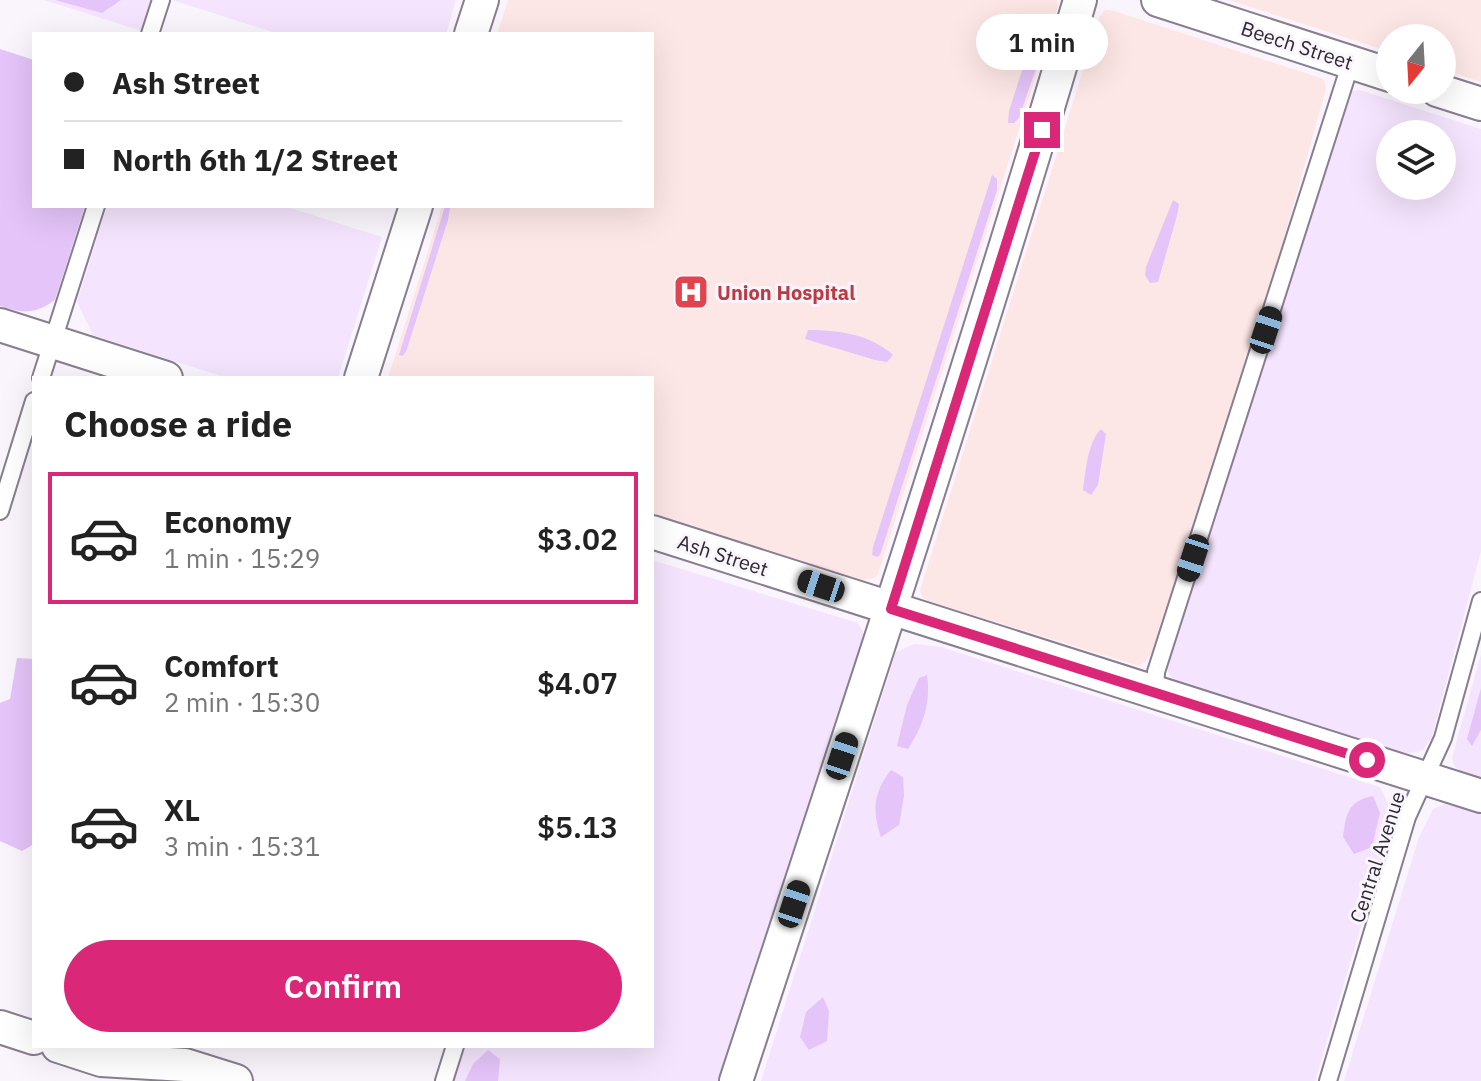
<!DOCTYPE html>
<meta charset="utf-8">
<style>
:root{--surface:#fff;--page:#f2f2f2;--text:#222;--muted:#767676;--line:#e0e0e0;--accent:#db2777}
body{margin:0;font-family:"IBM Plex Sans",sans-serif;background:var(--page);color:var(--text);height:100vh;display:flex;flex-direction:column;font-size:30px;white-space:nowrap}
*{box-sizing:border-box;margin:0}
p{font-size:26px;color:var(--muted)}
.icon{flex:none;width:44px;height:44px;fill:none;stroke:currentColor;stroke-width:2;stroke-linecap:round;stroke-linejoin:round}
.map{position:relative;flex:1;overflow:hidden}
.drawer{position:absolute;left:32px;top:376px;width:622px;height:672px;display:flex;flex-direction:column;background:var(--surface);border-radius:0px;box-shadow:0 8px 32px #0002}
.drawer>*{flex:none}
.hud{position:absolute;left:32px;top:32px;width:622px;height:176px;border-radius:0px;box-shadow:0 8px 32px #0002;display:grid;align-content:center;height:176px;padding:0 32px;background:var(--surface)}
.needle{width:52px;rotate:198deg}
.fabs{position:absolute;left:1376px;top:24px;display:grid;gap:16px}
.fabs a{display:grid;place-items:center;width:80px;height:80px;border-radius:50%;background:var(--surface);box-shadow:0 8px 32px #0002;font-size:40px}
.end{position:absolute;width:36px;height:36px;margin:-18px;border:10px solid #db2777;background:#fff;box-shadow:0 0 0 4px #fff}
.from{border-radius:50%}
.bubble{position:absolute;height:56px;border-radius:28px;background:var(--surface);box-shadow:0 8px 32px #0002;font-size:26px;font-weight:600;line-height:56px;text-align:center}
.car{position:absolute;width:24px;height:48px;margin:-24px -12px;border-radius:10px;box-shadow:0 0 6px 2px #0007;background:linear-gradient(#222 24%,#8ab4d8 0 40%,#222 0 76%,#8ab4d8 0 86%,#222 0)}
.hud b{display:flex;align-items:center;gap:28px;height:76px;font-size:30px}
.hud b+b{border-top:2px solid var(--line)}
.hud i{width:20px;height:20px;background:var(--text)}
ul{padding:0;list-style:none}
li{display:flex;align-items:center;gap:24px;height:132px;margin:0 16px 12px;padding:0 16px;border:4px solid transparent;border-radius:0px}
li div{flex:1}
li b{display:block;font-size:30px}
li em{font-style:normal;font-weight:600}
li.active{border-color:var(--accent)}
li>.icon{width:72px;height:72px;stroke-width:1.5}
h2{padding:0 32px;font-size:36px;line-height:96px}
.button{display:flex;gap:16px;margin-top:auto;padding:16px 32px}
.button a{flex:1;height:92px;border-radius:48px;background:var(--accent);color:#fff;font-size:32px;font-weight:600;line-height:92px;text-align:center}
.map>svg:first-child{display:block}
.built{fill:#f4e4fd;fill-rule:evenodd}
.medical{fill:#fde7e6}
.green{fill:#e5c4f9}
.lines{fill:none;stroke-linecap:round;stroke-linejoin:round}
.service-casing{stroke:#887e8f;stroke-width:20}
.minor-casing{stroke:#887e8f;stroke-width:36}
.service{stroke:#fff;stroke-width:16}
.minor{stroke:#fff;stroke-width:32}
.route{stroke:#db2777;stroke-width:10}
.labels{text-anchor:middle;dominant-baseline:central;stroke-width:6;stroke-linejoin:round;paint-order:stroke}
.street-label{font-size:20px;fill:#2c282f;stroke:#faf5fc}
.health-label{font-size:20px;font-weight:bold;fill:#be3a42;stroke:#faf5fc;text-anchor:start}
</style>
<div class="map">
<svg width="1481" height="1081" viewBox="0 0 1481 1081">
<rect width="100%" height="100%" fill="#faf5fc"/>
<g class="built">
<path d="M44 0H152L142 31Z"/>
<path d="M172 0H456L446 34H279Z"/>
<path d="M1360 90 1481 129V551L1432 736 1423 750 1410 753 1398 752 1179 683 1169 675 1167 667 1349 96 1353 91ZM1390 134H1442V186H1390Z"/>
<path d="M107 206H284L382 237 338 378H227L93 335 77 302Z"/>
<path d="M652 560 858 623 864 634V644L722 1081H453L464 1046H652Z"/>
<path d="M914 644 941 647 1380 787 1391 810 1389 832 1315 1081H761L896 652Z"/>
<path d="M1481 654V778L1462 773 1454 765 1452 758Z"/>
<path d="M1445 804 1481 814V1081H1344L1419 837 1433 809Z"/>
</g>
<g class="medical">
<path d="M508 0H1057L1058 6 878 574 875 578 862 580 652 513V378H388L442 206H652V34H497Z"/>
<path d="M1229 0H1481V82L1442 69V38H1390V52Z"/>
<path d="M1105 10H1111L1321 78 1325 82 1326 89 1260 324 1156 647 1145 662 1139 666 928 601 922 597 920 590 1100 16Z"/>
</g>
<g class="green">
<path d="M55 0H121L102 13Z"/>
<path d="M1040 15 1046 20 1048 33 1019 118 1014 123H1008L1009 111Z"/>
<path d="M0 49 34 60V206H85L55 300C34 315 23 313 0 306Z"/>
<path d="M992 175 997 179V190L880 555 877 557 872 555 873 547Z"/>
<path d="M1173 200 1179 204 1178 212 1158 282 1150 283 1145 275 1146 267Z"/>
<path d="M445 206 450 208 448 220 406 352 402 356 399 355Z"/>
<path d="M808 330C837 330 870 334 893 355L887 362 875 360 805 339Z"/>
<path d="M1101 429 1106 434 1098 485 1091 495 1083 490C1086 470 1087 444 1101 429Z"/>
<path d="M17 658 34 659V844L22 851 0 841V703L10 699Z"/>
<path d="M927 675C931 704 923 725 908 749L897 746 907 705 919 678Z"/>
<path d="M1481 688V730L1472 746 1467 739Z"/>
<path d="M891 770 903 777 904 796 899 825 881 837C872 811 873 793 891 770Z"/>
<path d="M1373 796 1380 813 1372 847 1354 854 1343 837C1346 814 1348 801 1373 796Z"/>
<path d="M823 997 829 1011 827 1041 809 1050 800 1037 806 1012Z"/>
<path d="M488 1050 500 1059 498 1081H465L473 1064Z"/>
</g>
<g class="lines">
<defs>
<g id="service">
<path d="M150 34 161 0"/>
<path d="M41 378 96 206"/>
<path d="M0 511 34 401"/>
<path d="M1155 693 1156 672 1351 62"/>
<path d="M444 1081 455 1046"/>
<path d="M1328 1081 1407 817 1443 738 1481 601"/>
</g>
<g id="minor">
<path d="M1158 0 1390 75"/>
<path d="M471 34 482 0"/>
<path d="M1437 90 1481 104"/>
<path d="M0 325 166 378"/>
<path d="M361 378 416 206"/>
<path d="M652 532 1481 796"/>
<path d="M0 1027 34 1038"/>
<path d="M58 1046 101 1060 185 1065 236 1081"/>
<path d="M736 1081C854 722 973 363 1080 0"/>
</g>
</defs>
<use href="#service" class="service-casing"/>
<use href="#minor" class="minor-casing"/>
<use href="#service" class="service"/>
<use href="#minor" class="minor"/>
</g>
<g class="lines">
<path class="route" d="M1042 130 891 609 1367 760"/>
</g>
<defs>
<symbol id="hospital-square" viewBox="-11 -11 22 22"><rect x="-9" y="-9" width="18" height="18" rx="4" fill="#e0444e" stroke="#faf5fc"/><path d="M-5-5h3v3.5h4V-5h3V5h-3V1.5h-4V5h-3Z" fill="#fff"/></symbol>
</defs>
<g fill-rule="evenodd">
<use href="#hospital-square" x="671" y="272" width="40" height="40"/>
</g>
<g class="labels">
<g class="street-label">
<text transform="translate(1297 45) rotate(18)">Beech Street</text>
<text transform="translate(723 555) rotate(18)">Ash Street</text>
<text transform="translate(1377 857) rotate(-72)">Central Avenue</text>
</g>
<g class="health-label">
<text x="717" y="292">Union Hospital</text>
</g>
</g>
</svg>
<div class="fabs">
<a><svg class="needle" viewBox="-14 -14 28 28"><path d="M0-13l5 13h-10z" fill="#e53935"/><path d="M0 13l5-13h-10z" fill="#767676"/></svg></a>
<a><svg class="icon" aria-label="layers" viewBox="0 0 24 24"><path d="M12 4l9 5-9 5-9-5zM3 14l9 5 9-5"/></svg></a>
</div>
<i class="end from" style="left:1367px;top:760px"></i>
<i class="end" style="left:1042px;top:130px"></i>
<div class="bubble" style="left:976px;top:14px;width:132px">1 min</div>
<i class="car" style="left:1266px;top:330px;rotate:18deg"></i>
<i class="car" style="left:1193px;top:558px;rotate:198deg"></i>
<i class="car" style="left:821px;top:586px;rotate:288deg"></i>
<i class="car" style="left:842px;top:756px;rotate:18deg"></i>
<i class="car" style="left:794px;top:904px;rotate:18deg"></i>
<div class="hud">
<b><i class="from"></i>Ash Street</b>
<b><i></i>North 6th 1/2 Street</b>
</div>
<section class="drawer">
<h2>Choose a ride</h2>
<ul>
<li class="active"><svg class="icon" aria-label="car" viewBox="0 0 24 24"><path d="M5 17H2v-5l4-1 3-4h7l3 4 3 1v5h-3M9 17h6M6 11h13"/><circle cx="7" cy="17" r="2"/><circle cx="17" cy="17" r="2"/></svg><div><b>Economy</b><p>1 min · 15:29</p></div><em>$3.02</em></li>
<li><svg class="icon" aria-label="car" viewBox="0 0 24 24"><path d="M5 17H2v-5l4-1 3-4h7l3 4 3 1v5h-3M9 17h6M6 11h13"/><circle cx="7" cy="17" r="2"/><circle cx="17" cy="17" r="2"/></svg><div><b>Comfort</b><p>2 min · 15:30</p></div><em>$4.07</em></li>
<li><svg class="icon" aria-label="car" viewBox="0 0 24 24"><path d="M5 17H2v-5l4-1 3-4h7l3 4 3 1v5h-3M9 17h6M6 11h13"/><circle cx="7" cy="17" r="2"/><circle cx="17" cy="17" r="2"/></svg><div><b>XL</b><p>3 min · 15:31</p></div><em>$5.13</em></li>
</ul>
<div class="button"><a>Confirm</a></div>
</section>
</div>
